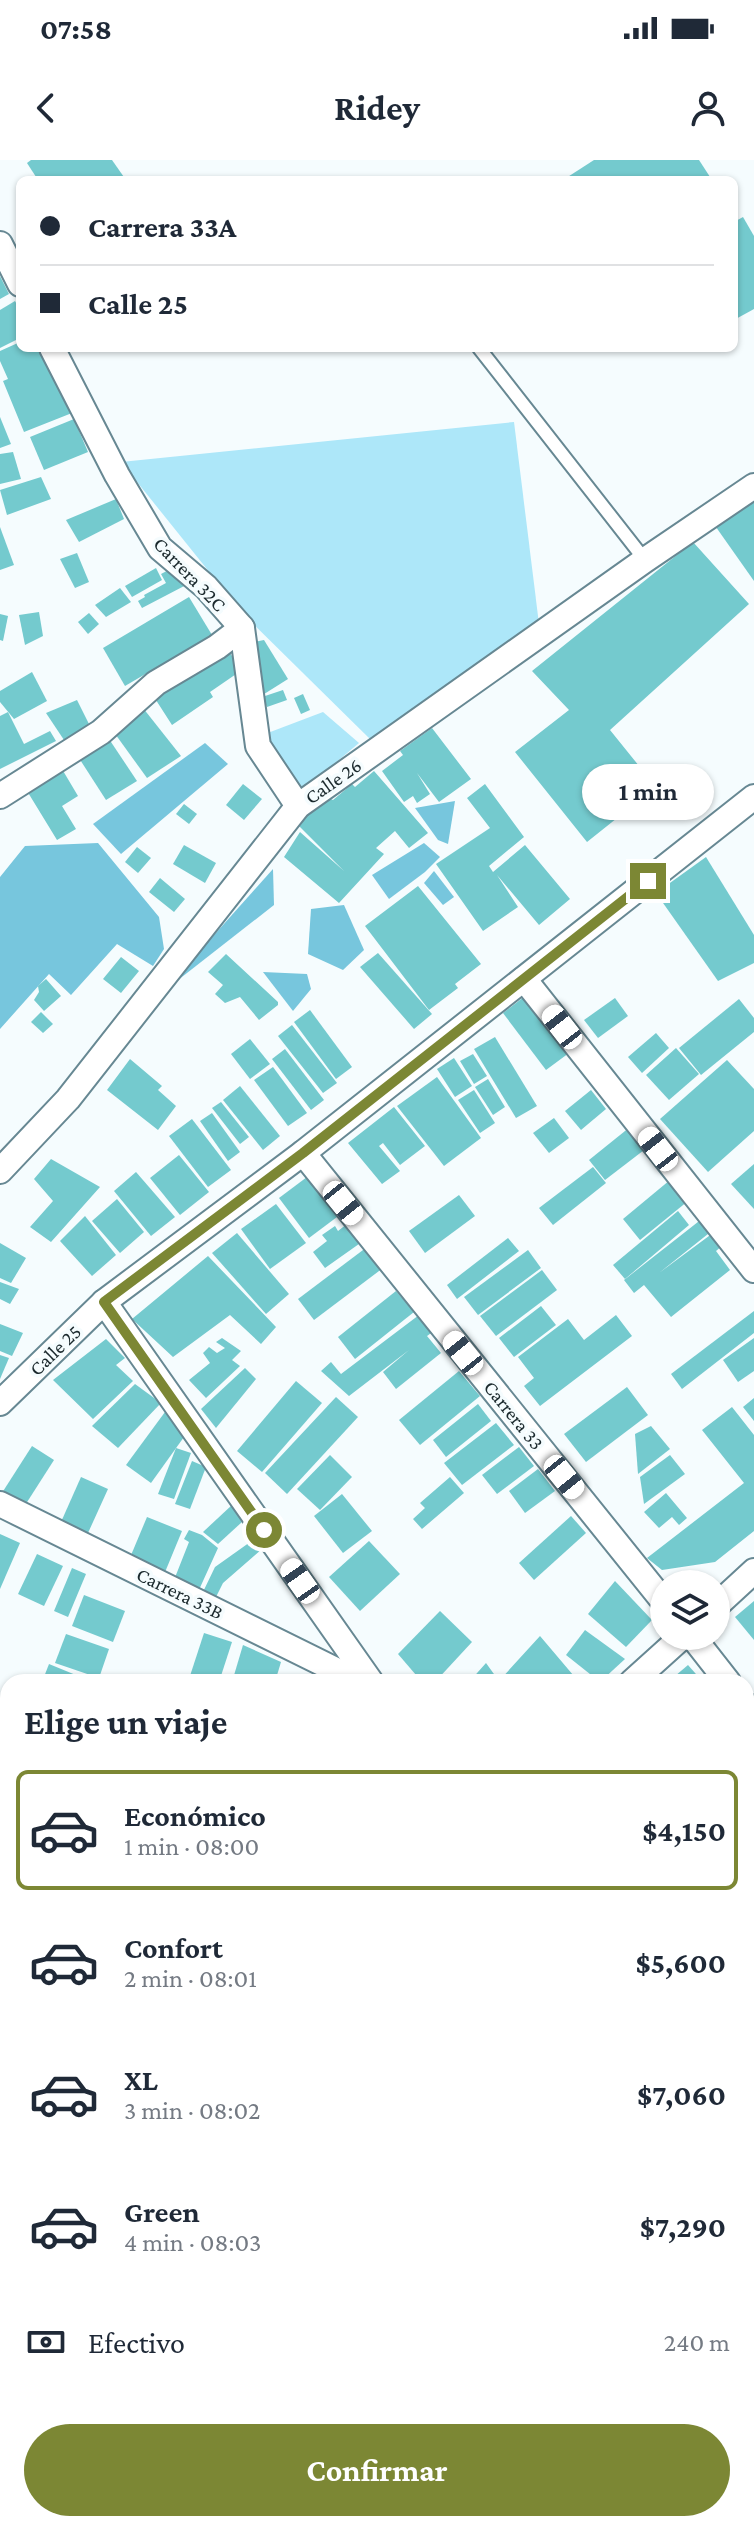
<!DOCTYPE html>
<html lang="es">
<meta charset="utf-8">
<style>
:root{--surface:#fff;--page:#f2f2f3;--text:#1f2937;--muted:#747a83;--line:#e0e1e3;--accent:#7c8734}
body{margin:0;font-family:"Crimson Pro",serif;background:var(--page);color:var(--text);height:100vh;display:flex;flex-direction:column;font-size:30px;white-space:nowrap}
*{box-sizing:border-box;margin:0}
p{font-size:26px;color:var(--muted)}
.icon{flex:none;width:44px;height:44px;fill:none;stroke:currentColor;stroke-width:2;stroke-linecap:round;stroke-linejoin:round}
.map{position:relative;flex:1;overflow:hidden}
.side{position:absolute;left:0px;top:1514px;width:754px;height:858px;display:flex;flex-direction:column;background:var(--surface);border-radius:24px 24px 0 0;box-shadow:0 2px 6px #0004}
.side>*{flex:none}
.banner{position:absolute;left:16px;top:16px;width:722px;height:176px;border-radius:12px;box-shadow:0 2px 6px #0004;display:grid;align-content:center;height:176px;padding:0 24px;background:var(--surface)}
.fabs{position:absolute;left:650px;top:1410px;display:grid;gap:16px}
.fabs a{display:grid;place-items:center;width:80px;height:80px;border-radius:50%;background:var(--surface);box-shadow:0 2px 6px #0004;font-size:40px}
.end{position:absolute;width:36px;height:36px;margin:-18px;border:10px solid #7c8734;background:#fff;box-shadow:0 0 0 4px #fff}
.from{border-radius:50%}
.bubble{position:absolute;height:56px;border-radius:28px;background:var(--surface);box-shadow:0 2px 6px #0004;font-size:26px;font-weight:700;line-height:56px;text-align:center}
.car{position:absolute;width:24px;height:48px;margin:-24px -12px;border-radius:10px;box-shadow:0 0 6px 2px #0007;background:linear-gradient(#fff 24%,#345 0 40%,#fff 0 76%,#345 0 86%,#fff 0)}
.banner b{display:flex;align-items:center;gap:28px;height:76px;font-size:30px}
.banner b+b{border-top:2px solid var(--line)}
.banner i{width:20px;height:20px;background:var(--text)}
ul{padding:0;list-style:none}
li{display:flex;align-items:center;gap:24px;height:120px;margin:0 16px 12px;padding:0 8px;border:4px solid transparent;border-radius:12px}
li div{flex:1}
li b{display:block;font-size:30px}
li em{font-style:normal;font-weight:700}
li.active{border-color:var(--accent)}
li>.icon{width:72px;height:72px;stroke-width:1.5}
h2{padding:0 24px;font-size:36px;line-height:96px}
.pay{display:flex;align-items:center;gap:20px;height:88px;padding:0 24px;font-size:30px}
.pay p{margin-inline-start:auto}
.primary-button{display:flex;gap:16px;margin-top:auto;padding:16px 24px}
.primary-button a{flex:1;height:92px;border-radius:48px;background:var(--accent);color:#fff;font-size:32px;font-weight:700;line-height:92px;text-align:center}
.status{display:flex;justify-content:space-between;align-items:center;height:56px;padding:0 40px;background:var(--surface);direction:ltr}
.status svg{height:22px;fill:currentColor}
header{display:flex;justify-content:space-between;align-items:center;height:104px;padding:0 24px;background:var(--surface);font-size:36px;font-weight:700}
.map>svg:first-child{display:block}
.green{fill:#ade7f9}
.forest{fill:#77c6dd}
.building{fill:#74cace}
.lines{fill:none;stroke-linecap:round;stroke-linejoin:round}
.service-casing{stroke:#678893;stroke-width:16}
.minor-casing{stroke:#678893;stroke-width:28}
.service{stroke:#fff;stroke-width:12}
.minor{stroke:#fff;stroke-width:24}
.route{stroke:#7c8734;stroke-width:10}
.labels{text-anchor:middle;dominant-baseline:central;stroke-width:7;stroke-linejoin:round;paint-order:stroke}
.street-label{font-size:20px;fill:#1b292d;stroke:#f5fcfe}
</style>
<div class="status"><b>07:58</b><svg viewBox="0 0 49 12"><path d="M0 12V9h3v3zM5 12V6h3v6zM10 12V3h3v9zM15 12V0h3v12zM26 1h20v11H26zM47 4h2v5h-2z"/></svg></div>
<header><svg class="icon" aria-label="back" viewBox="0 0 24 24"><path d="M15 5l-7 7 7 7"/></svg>Ridey<svg class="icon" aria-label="person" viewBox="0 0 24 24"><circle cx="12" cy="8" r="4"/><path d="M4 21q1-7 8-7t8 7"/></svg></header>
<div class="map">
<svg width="754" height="2371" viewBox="0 0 754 2371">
<rect width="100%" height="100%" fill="#f5fcfe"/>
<g class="green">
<path d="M514 262 539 464 371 580 243 454 121 302Z"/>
<path d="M323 552 359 583 301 632 265 574Z"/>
</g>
<g class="forest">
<path d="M205 583 228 604 121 694 93 664Z"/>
<path d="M455 641 448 684 438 680 415 648Z"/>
<path d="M98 683 159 757 164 789 153 806 117 784 71 835 49 814 0 869V717L25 686Z"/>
<path d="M424 683 440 697 425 712 389 739 372 715Z"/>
<path d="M273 709 274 745 164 831Z"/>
<path d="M434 711 454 737 443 745 424 723Z"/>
<path d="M344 745 364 790 343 810 308 794 311 749Z"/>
<path d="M263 812 307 814 311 829 293 851Z"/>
</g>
<g class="building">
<path d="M31 0H112L126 20H38L27 3Z"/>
<path d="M594 0H699L712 20H563Z"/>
<path d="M743 57 754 76V149L734 160V62Z"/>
<path d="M0 116 9 134 0 139Z"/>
<path d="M15 141 20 150V178L0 188V150Z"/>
<path d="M20 182V188H42L72 253 24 272 3 221 8 219 0 201V191Z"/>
<path d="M0 257 11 284 0 288Z"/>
<path d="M74 259 88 292 44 310 30 277Z"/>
<path d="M13 292 21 319 0 324V294Z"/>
<path d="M41 317 51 339 7 355 0 330Z"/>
<path d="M754 333V421L711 360Z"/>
<path d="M116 339 124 359 79 382 66 360Z"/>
<path d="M0 367 14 405 0 410Z"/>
<path d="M693 382 749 444 610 570 656 627 587 682 515 592 569 550 532 511Z"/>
<path d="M77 393 89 422 75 428 60 399Z"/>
<path d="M178 405 188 424 142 448 138 441 145 437 144 435 166 423 161 414Z"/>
<path d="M156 408 162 420 132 437 125 426Z"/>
<path d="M120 428 131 442 106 457 95 445Z"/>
<path d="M189 437 212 475 125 526 103 488Z"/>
<path d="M39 452 43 476 25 485 19 455Z"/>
<path d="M89 453 99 464 88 474 78 462Z"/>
<path d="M0 454 8 456 3 481 0 480Z"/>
<path d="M264 480 288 519 261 536 254 482Z"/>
<path d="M227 489 242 510 210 532 213 537 172 565 154 537Z"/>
<path d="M32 512 47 541 14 559 0 542V531Z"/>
<path d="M283 530 287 540 267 547 262 537Z"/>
<path d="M303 534 310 550 301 554 294 538Z"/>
<path d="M77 540 91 568 64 580 46 553Z"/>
<path d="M143 548 181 596 147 618 113 571Z"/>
<path d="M8 552 24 584 50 571 56 581 0 609V556Z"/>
<path d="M432 568 471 619 439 642 417 613 430 634 417 643 413 636 404 642 382 611 403 595 400 591Z"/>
<path d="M107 576 137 621 106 640 77 595Z"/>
<path d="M59 604 78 636 62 646 76 669 57 680 24 626Z"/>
<path d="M374 611 428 673 409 688 395 671 376 688 384 694 339 743 284 697 300 672 344 711 297 664 324 636 333 640 352 624 355 627Z"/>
<path d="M243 624 262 639 244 660 226 645Z"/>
<path d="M485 624 524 677 489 706 493 712 525 685 570 739 539 765 497 715 518 747 483 771 436 704 490 668 467 638Z"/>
<path d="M184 644 197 654 189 664 176 654Z"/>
<path d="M184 685 216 703 205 723 173 704Z"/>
<path d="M137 687 151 698 138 713 125 702Z"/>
<path d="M706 697 754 775V803L718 821 656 733Z"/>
<path d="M160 718 185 739 174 752 149 732Z"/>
<path d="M418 726 481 804 455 824 458 828 429 850 365 766Z"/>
<path d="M378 793 432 854 414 869 360 807Z"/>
<path d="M226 794 278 842V845L259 860 240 837 225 843 215 834 223 825 208 812Z"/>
<path d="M121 797 139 811 121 833 103 819Z"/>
<path d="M46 819 61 836 44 851 34 840 39 832 38 826Z"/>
<path d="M525 836 569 893 546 910 503 853Z"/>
<path d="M615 838 628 856 598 878 584 860Z"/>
<path d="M739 839 754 858V872L701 915 679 888Z"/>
<path d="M310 850 352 907 336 919 294 862Z"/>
<path d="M41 852 53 864 43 873 31 862Z"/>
<path d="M292 865 337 923 323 933 278 876Z"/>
<path d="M656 873 669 888 642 913 628 897Z"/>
<path d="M495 877 537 946 516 958 474 889Z"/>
<path d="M250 879 270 904 250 919 231 894Z"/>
<path d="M676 888 699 914 669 940 646 915Z"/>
<path d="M285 889 324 940 311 950 272 899Z"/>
<path d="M473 894 487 916 474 924 460 901Z"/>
<path d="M454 898 472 926 455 937 437 909Z"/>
<path d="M130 899 162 926 158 930 176 946 158 970 107 930Z"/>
<path d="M727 900 754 929V971L708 1012 660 959Z"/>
<path d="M273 907 307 953 288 966 254 920Z"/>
<path d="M437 917 481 978 444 1006 397 946Z"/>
<path d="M488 919 505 947 493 955 475 927Z"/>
<path d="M240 926 280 976 263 990 223 940Z"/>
<path d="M474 930 495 963 480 973 458 940Z"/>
<path d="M591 930 606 949 581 970 565 951Z"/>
<path d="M221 942 249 977 240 984 212 948Z"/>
<path d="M394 947 425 986 400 1005 383 983 379 986 400 1011 382 1024 348 983Z"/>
<path d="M212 953 240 992 228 1001 200 961Z"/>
<path d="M554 958 569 978 549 993 533 973Z"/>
<path d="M192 959 231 1010 208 1027 169 976Z"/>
<path d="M630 967 648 987 605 1020 589 1000Z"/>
<path d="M179 995 209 1032 180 1055 150 1018Z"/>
<path d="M51 999 100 1027 51 1082 30 1067 53 1041 34 1019Z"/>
<path d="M754 1004V1049L731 1024Z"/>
<path d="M593 1007 606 1023 553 1065 539 1048Z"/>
<path d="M136 1012 175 1057 151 1076 114 1031Z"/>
<path d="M307 1017 337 1057 309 1078 279 1038Z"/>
<path d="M670 1020 688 1041 640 1080 623 1059Z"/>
<path d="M459 1035 475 1056 425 1093 409 1071Z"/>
<path d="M117 1039 144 1072 120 1093 92 1061Z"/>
<path d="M276 1044 306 1083 270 1109 241 1069Z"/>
<path d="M678 1051 689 1065 625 1119 613 1105Z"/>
<path d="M85 1056 116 1095 92 1116 60 1081Z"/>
<path d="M703 1058 713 1070 659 1113 713 1073 723 1085 716 1091 730 1110 671 1157 644 1125 634 1133 624 1120Z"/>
<path d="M352 1060 366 1079 325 1108 313 1092 327 1081 322 1075 335 1066 338 1071Z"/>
<path d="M237 1073 289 1134 266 1154 212 1093Z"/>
<path d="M508 1078 519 1091 457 1139 447 1125Z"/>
<path d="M0 1083 26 1098 11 1123 0 1118Z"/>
<path d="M367 1087 383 1108 314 1160 298 1139Z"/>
<path d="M528 1090 541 1108 478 1155 464 1137Z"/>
<path d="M208 1096 276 1167 261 1184 230 1155 173 1197 132 1159Z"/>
<path d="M542 1110 557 1130 496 1176 480 1156Z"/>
<path d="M0 1122 19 1129 10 1144 0 1139Z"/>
<path d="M396 1131 414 1152 355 1199 338 1177Z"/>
<path d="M541 1146 556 1165 514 1197 499 1178Z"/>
<path d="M754 1151V1173L682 1229 671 1214Z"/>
<path d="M419 1155 434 1171 427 1176 441 1193 396 1229 383 1212 409 1190 349 1236 321 1211 331 1202 341 1214Z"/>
<path d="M616 1155 632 1176 540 1246 524 1226 534 1218 518 1197 568 1159 584 1180Z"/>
<path d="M0 1164 23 1173 12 1196 0 1191Z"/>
<path d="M222 1178 241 1191 232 1200 240 1206 206 1238 189 1220 210 1203 203 1193 209 1187 217 1193 225 1188 216 1182Z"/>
<path d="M754 1178V1211L738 1222 723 1200Z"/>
<path d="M106 1179 125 1198 116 1205 133 1221 93 1259 53 1220Z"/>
<path d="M0 1195 9 1198 0 1219Z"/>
<path d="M245 1208 256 1219 216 1268 201 1249Z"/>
<path d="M459 1211 480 1236 420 1285 399 1260Z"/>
<path d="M296 1221 322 1243 262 1312 237 1291Z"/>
<path d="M135 1224 161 1243 118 1288 92 1266Z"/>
<path d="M627 1227 648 1255 586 1302 564 1274Z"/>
<path d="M336 1237 358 1257 287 1334 265 1313Z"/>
<path d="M754 1238V1261L743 1247Z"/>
<path d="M478 1244 491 1261 446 1297 433 1280Z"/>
<path d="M732 1247 754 1275V1371L715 1402 662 1410 647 1398 744 1323 702 1270Z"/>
<path d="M165 1252 189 1270 151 1323 126 1305Z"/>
<path d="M496 1263 514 1285 462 1325 444 1303Z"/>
<path d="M651 1266 670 1289 638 1314 635 1274Z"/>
<path d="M32 1286 54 1300 22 1350 0 1336Z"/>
<path d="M519 1287 534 1306 497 1334 482 1315Z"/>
<path d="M176 1288 191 1293 174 1339 158 1334Z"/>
<path d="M330 1295 352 1317 320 1350 297 1329Z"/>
<path d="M670 1295 685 1314 644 1344 640 1317Z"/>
<path d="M192 1301 206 1307 190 1349 175 1344Z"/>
<path d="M538 1309 555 1331 525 1353 509 1331Z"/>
<path d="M81 1317 108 1329 88 1373 61 1362Z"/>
<path d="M450 1317 464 1333 422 1369 413 1359 425 1348 420 1343Z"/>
<path d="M666 1333 687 1358 679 1365 672 1357 659 1368 644 1352Z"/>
<path d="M342 1334 372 1371 343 1393 314 1356Z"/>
<path d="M232 1345 242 1362 218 1384 203 1372Z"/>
<path d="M571 1356 586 1373 534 1420 519 1403Z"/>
<path d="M147 1357 182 1371 163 1417 129 1400Z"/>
<path d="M189 1370 202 1375 218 1388 198 1432 174 1420 189 1382 184 1379Z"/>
<path d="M0 1374 20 1383 0 1429Z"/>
<path d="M253 1380 262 1389 223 1423 214 1441 202 1434 215 1407Z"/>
<path d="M369 1381 400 1414 360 1451 329 1417Z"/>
<path d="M37 1394 63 1406 44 1446 18 1434Z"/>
<path d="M72 1408 86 1414 68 1457 54 1451Z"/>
<path d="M615 1421 652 1460 626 1487 588 1454Z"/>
<path d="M84 1435 125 1451 113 1482 72 1466Z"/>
<path d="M754 1441V1480L735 1457Z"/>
<path d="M440 1451 472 1482 435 1522H422L398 1494Z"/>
<path d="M585 1470 625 1499 600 1522 566 1495Z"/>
<path d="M204 1473 232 1482 219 1522H188Z"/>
<path d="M66 1474 109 1489 99 1518 55 1503Z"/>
<path d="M540 1476 579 1522H469L486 1503 499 1521Z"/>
<path d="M243 1485 281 1502 275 1522H232Z"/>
<path d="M49 1504 88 1520 87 1522H42Z"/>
<path d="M688 1505 703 1522H668Z"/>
<path d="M746 1571 754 1580V1667L746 1658Z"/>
<path d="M8 1726V1747L0 1753V1732Z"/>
<path d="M754 1748V1892L746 1900V1756Z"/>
<path d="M8 1761V1784L5 1787 0 1781V1767Z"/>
<path d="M8 1812V1842L0 1821Z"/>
<path d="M2 1893 8 1902V1938L0 1942V1894Z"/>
<path d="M0 2033 8 2049V2075L0 2079Z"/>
<path d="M754 2059V2066L749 2063 754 2068V2076L746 2085V2060L749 2063Z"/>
<path d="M0 2124 8 2139 0 2144Z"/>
<path d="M8 2142V2168L0 2173V2146Z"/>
<path d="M8 2170V2269L0 2274V2175Z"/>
<path d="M8 2283V2319L0 2308V2286Z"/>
<path d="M29 2364H88L78 2371H23L21 2369Z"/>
<path d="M402 2364H437V2371H388L387 2369Z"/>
<path d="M570 2364H632L631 2371H569Z"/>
<path d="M677 2364H734L733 2371H676Z"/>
</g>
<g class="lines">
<defs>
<path id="service" d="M479 188 645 400"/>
<g id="minor">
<path d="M0 84 20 124"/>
<path d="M52 188 117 315 160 388 206 427 242 468 258 586 298 646"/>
<path d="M0 636 101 572 156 523 217 487 242 468"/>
<path d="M524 819 754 1110"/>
<path d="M303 993 664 1442"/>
<path d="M0 1011 68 939 298 646 645 400 754 326"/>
<path d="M104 1142 371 1522"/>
<path d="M0 1243 104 1142 303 993 754 637"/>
<path d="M0 1344 360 1522"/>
<path d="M716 1446 754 1411"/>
<path d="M692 1476 728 1522"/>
<path d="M632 1522 683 1476"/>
<path d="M746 1545 754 1555"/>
<path d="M746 1958 754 1949"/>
<path d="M0 1988 8 1984"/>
<path d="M0 2347 8 2363"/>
<path d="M746 2353 754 2361"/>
<path d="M447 2371 448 2364"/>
<path d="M655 2371 656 2364"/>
</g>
</defs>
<use href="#service" class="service-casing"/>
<use href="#minor" class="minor-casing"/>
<use href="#service" class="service"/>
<use href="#minor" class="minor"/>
</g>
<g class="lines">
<path class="route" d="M264 1370 104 1142 303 993 648 721"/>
</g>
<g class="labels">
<g class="street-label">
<text transform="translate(190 414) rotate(46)">Carrera 32C</text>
<text transform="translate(333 621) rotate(-35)">Calle 26</text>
<text transform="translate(55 1190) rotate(-44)">Calle 25</text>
<text transform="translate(514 1255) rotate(51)">Carrera 33</text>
<text transform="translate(180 1433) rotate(26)">Carrera 33B</text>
</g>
</g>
</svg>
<div class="fabs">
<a><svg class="icon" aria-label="layers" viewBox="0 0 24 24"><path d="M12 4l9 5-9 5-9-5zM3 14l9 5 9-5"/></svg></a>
</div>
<i class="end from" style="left:264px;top:1370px"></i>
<i class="end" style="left:648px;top:721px"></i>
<div class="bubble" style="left:582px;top:604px;width:132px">1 min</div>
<i class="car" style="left:562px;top:867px;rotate:322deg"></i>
<i class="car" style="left:658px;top:989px;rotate:322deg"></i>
<i class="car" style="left:343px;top:1043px;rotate:141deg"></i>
<i class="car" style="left:463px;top:1193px;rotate:321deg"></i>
<i class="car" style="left:564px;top:1317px;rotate:141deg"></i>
<i class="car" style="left:300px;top:1421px;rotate:325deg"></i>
<div class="banner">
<b><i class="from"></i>Carrera 33A</b>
<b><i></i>Calle 25</b>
</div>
<section class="side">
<h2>Elige un viaje</h2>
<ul>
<li class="active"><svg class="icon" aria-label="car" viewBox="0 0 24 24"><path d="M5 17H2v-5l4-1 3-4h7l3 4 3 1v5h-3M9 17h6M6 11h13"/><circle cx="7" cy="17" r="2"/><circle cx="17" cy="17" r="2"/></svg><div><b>Económico</b><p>1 min · 08:00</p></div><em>$4,150</em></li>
<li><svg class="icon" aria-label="car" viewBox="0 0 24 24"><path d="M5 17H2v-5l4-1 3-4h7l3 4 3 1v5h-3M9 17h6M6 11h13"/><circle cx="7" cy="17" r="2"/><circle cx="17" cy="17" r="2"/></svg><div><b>Confort</b><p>2 min · 08:01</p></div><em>$5,600</em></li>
<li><svg class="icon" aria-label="car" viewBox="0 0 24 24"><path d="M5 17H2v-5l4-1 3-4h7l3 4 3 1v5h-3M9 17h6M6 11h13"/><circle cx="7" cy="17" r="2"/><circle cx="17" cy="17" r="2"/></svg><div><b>XL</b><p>3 min · 08:02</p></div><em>$7,060</em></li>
<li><svg class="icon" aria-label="car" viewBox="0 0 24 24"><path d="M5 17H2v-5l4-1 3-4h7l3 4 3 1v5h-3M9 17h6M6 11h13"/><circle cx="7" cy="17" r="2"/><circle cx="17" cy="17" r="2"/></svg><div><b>Green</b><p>4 min · 08:03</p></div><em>$7,290</em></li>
</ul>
<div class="pay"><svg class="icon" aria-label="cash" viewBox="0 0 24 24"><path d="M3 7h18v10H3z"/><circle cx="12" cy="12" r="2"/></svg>Efectivo<p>240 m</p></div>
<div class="primary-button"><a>Confirmar</a></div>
</section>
</div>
